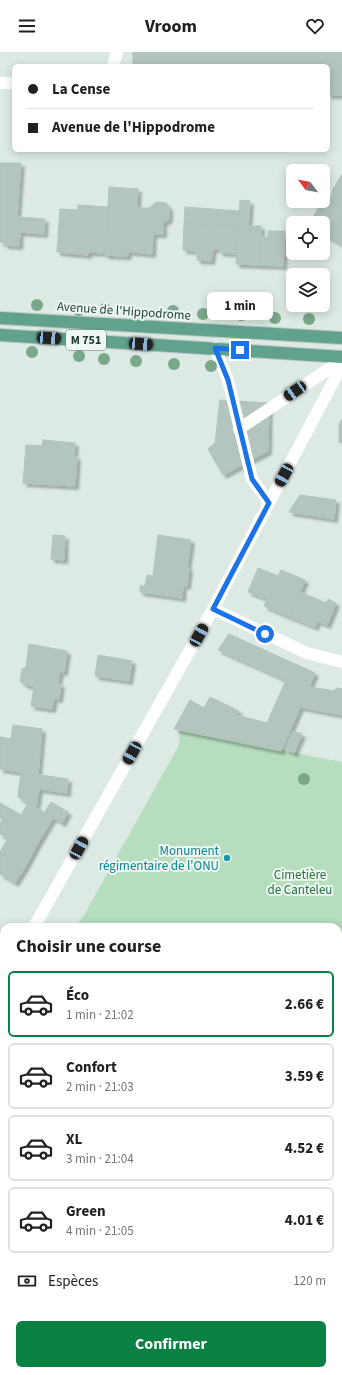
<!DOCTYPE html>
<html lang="fr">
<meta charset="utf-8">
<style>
:root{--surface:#fff;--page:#f6f6f6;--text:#202124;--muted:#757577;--line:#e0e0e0;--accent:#0b8043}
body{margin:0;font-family:"Source Sans 3",sans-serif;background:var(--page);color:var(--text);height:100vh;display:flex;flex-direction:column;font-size:15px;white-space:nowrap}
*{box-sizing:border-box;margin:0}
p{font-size:13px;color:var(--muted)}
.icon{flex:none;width:22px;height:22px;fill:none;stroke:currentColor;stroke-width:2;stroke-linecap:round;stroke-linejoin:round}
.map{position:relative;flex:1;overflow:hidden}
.sheet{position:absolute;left:0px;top:871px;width:342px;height:452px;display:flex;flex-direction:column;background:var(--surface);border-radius:12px 12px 0 0;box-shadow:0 2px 10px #0003}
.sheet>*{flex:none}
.top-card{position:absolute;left:12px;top:12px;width:318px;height:88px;border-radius:6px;box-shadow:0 2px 10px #0003;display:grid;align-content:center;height:88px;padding:0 16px;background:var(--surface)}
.needle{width:26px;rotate:302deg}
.fabs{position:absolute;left:286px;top:112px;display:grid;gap:8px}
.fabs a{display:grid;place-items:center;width:44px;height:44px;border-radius:6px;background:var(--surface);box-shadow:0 2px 10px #0003;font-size:20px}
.end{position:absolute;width:18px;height:18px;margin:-9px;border:5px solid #1a73e8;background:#fff;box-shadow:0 0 0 2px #fff}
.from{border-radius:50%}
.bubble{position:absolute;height:28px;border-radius:6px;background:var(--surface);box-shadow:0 2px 10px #0003;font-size:13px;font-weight:700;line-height:28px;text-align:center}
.car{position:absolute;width:12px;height:24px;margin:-12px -6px;border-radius:5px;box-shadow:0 0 3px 1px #0007;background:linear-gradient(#222 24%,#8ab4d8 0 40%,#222 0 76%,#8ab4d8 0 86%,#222 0)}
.top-card b{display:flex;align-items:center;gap:14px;height:38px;font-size:15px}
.top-card b+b{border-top:1px solid var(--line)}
.top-card i{width:10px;height:10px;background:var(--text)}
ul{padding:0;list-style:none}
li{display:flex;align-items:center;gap:12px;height:66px;margin:0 8px 6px;padding:0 8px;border:2px solid var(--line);border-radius:6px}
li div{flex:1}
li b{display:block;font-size:15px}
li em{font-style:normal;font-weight:700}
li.active{border-color:var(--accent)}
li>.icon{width:36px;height:36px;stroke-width:1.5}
h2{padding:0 16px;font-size:18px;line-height:48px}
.pay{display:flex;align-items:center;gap:10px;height:44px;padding:0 16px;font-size:15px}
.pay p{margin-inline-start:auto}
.button{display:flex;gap:8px;margin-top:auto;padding:8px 16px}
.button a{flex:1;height:46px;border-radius:6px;background:var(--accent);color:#fff;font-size:16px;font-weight:700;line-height:46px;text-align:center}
header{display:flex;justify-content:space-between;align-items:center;height:52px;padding:0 16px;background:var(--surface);font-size:18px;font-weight:700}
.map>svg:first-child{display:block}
.green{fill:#b5ddbe}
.building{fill:#b3c5bd;stroke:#b0c4bb;filter:url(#shadow)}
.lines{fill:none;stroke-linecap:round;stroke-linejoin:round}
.primary-casing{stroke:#bcc4c2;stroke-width:14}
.service{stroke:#fff;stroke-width:12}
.minor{stroke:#fff;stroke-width:12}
.tertiary{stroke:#fff;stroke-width:12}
.primary{stroke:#60a28e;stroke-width:12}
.tree{fill:#79a88b}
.route{stroke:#1a73e8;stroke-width:5}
.culture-dot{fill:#0f9aa8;stroke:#eef7f2;stroke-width:1.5}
.labels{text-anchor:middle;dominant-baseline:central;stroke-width:4;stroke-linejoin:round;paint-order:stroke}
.shield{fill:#eef7f2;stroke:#5d736c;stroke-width:1}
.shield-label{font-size:12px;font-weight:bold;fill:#1f3a32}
.street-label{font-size:13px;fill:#1f3a32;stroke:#eef7f2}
.culture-label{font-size:13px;fill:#0d838f;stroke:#eef7f2;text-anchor:end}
.park-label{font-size:13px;fill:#287242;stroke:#eef7f2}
</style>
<header><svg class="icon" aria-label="menu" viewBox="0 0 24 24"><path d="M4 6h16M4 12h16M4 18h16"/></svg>Vroom<svg class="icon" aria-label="heart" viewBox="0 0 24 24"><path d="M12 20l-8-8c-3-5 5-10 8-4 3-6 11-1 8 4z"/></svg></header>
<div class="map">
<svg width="342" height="1323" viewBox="0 0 342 1323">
<defs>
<filter id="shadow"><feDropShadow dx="3.5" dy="3.5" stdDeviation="1" flood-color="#0004"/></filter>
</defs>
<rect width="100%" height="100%" fill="#ddeae4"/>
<g class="green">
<path d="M180 679 342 710V1323H263V1319H338V875H75L83 865 179 693Z"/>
<path d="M0 979 4 982V1054H0Z"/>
</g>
<g class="building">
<rect x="133" y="0" width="16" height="14"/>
<path d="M149 0H342V34L328 33V14H149Z"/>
<path d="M328 33 342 34V43H328Z"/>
<path d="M0 111H21L17 165 45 167 44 182 20 180 19 194 4 193 5 190H0Z"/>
<path d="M342 122V145L332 139Z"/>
<path d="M109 135 138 137 137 156H149L156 150 166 151 169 156V167L163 171V182H153L152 202 123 199 122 204 105 203Z"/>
<path d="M333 140 342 145V193L323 182V171H310L323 147 328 150Z"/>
<path d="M240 148 250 149 248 178 261 179 259 213 236 212Z"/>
<path d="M78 153 108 155 105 201 88 200V203L57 200 60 157 78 158Z"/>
<path d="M185 155 239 159 238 175 184 171Z"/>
<path d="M184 171 238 175 236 202 219 200 220 197H213L211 209 197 208V199L183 198Z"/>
<path d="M249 174H261V179L248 178Z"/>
<path d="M268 179H280V186L268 185Z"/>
<path d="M280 179H285L283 214 259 213 261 185 280 186Z"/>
<path d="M123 199H128V204H122Z"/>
<path d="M220 348 269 351 268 399 223 423 208 397 215 391Z"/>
<path d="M342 367V391L339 390V372Z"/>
<path d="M43 388 75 391 74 405H77L75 434 23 431 26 393 42 394Z"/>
<path d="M300 443 336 448 334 467 289 460Z"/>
<path d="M53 483 65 484 64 508 51 507Z"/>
<path d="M158 483 191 488 187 516H189L187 534 183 533 182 546 140 540V534H145L147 523 153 524Z"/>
<path d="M258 516 278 524 281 518 305 528 290 565 264 554 267 547 248 540Z"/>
<path d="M300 540 326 551 328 547 336 551 327 573 317 569 315 575 290 565Z"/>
<path d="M229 582 315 621 281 699 174 677 190 648 204 656 210 645 239 659 236 663 267 671 286 628 218 598Z"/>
<path d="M29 592 67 599 64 620 60 619 58 632H61L59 647 54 646 52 657 31 654 34 634 25 633 20 629 22 617 26 615Z"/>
<path d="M98 603 132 609 129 629 95 624Z"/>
<path d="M309 635 335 639 336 636 342 637V663L300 655Z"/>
<path d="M13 673 42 677 38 723 0 717V685L11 687Z"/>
<path d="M293 679 302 682 294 701 285 697Z"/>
<path d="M21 720 68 727 67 741 39 737 36 756 18 745Z"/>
<path d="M51 750 68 760 62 771 44 761Z"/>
<path d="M0 751 21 763 28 751 53 766 39 789 0 766Z"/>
<path d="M2 768 39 789 25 815 0 800 8 786 0 782V771Z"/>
<path d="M0 800 25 815 15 831 0 822Z"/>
<rect x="0" y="1145" width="4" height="17"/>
<path d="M116 1319H155L153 1323H114Z"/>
</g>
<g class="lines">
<defs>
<g id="primary">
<path d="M0 266 342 286"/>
<path d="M0 283 342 305"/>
</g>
</defs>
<use href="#primary" class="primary-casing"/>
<g class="service">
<path d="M113 14 117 0"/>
<path d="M0 31H14"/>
<path d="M215 296 228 328 252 427 269 451"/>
<path d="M239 377 342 308"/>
</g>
<path class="minor" d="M213 557 307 601 342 610"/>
<g class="tertiary">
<path d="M34 875 213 557 342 313"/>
<path d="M0 910 4 906"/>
</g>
<use href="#primary" class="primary"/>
</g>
<g class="tree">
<circle cx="37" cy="253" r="6"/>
<circle cx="105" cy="257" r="6"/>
<circle cx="79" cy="258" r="6"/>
<circle cx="173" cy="259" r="6"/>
<circle cx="203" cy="262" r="6"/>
<circle cx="241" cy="263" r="6"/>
<circle cx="275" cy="266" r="6"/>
<circle cx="309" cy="267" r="6"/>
<circle cx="32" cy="300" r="6"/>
<circle cx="79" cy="304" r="6"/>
<circle cx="104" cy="307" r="6"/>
<circle cx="136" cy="309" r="6"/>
<circle cx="174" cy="312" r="6"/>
<circle cx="211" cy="314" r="6"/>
<circle cx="304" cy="727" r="6"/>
</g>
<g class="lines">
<path class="route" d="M240 298 215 296 228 328 252 427 269 451 213 557 265 582"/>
</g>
<circle class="culture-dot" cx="227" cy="806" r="4"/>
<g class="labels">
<rect class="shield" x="66" y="278" width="40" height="20" rx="3"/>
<g class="shield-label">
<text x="86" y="288">M 751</text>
</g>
<g class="street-label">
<text transform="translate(124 259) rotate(4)">Avenue de l'Hippodrome</text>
</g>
<g class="culture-label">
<text x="219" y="799">Monument<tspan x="219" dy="15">régimentaire de l'ONU</tspan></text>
</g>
<g class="park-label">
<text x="300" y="823">Cimetière<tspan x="300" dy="15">de Canteleu</tspan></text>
</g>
</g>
</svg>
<div class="fabs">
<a><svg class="needle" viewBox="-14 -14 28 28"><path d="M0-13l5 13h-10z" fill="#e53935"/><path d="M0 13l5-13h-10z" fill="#757577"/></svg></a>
<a><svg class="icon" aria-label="locate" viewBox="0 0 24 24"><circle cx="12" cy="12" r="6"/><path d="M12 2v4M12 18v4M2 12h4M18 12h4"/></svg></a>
<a><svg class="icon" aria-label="layers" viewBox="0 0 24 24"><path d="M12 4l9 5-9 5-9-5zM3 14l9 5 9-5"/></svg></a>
</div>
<i class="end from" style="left:265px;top:582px"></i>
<i class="end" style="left:240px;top:298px"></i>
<div class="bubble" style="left:207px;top:240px;width:66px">1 min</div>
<i class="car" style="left:49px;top:286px;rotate:94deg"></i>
<i class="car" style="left:141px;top:292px;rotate:94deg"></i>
<i class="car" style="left:295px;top:339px;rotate:236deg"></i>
<i class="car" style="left:284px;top:423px;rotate:208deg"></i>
<i class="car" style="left:199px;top:583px;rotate:29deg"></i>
<i class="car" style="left:132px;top:701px;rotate:209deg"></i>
<i class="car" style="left:79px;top:796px;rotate:29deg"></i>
<div class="top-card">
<b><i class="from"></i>La Cense</b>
<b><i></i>Avenue de l'Hippodrome</b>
</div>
<section class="sheet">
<h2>Choisir une course</h2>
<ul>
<li class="active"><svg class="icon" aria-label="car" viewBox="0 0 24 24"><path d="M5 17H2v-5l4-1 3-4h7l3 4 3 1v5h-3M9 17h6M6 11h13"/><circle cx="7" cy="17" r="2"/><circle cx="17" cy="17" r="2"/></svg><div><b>Éco</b><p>1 min · 21:02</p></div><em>2.66 €</em></li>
<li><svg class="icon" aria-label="car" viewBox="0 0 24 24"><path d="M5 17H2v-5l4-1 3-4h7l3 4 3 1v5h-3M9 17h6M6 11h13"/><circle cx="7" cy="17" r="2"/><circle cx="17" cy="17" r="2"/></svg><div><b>Confort</b><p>2 min · 21:03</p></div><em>3.59 €</em></li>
<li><svg class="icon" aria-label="car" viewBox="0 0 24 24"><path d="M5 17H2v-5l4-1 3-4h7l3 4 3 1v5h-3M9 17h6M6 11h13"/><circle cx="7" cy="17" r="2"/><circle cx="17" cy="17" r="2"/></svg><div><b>XL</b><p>3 min · 21:04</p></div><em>4.52 €</em></li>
<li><svg class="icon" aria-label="car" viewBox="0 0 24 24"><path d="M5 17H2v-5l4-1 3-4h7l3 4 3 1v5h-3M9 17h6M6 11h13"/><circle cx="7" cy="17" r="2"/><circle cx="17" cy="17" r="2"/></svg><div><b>Green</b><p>4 min · 21:05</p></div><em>4.01 €</em></li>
</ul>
<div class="pay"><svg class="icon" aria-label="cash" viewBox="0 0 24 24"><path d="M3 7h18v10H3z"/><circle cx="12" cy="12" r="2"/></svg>Espèces<p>120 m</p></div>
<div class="button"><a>Confirmer</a></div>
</section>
</div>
